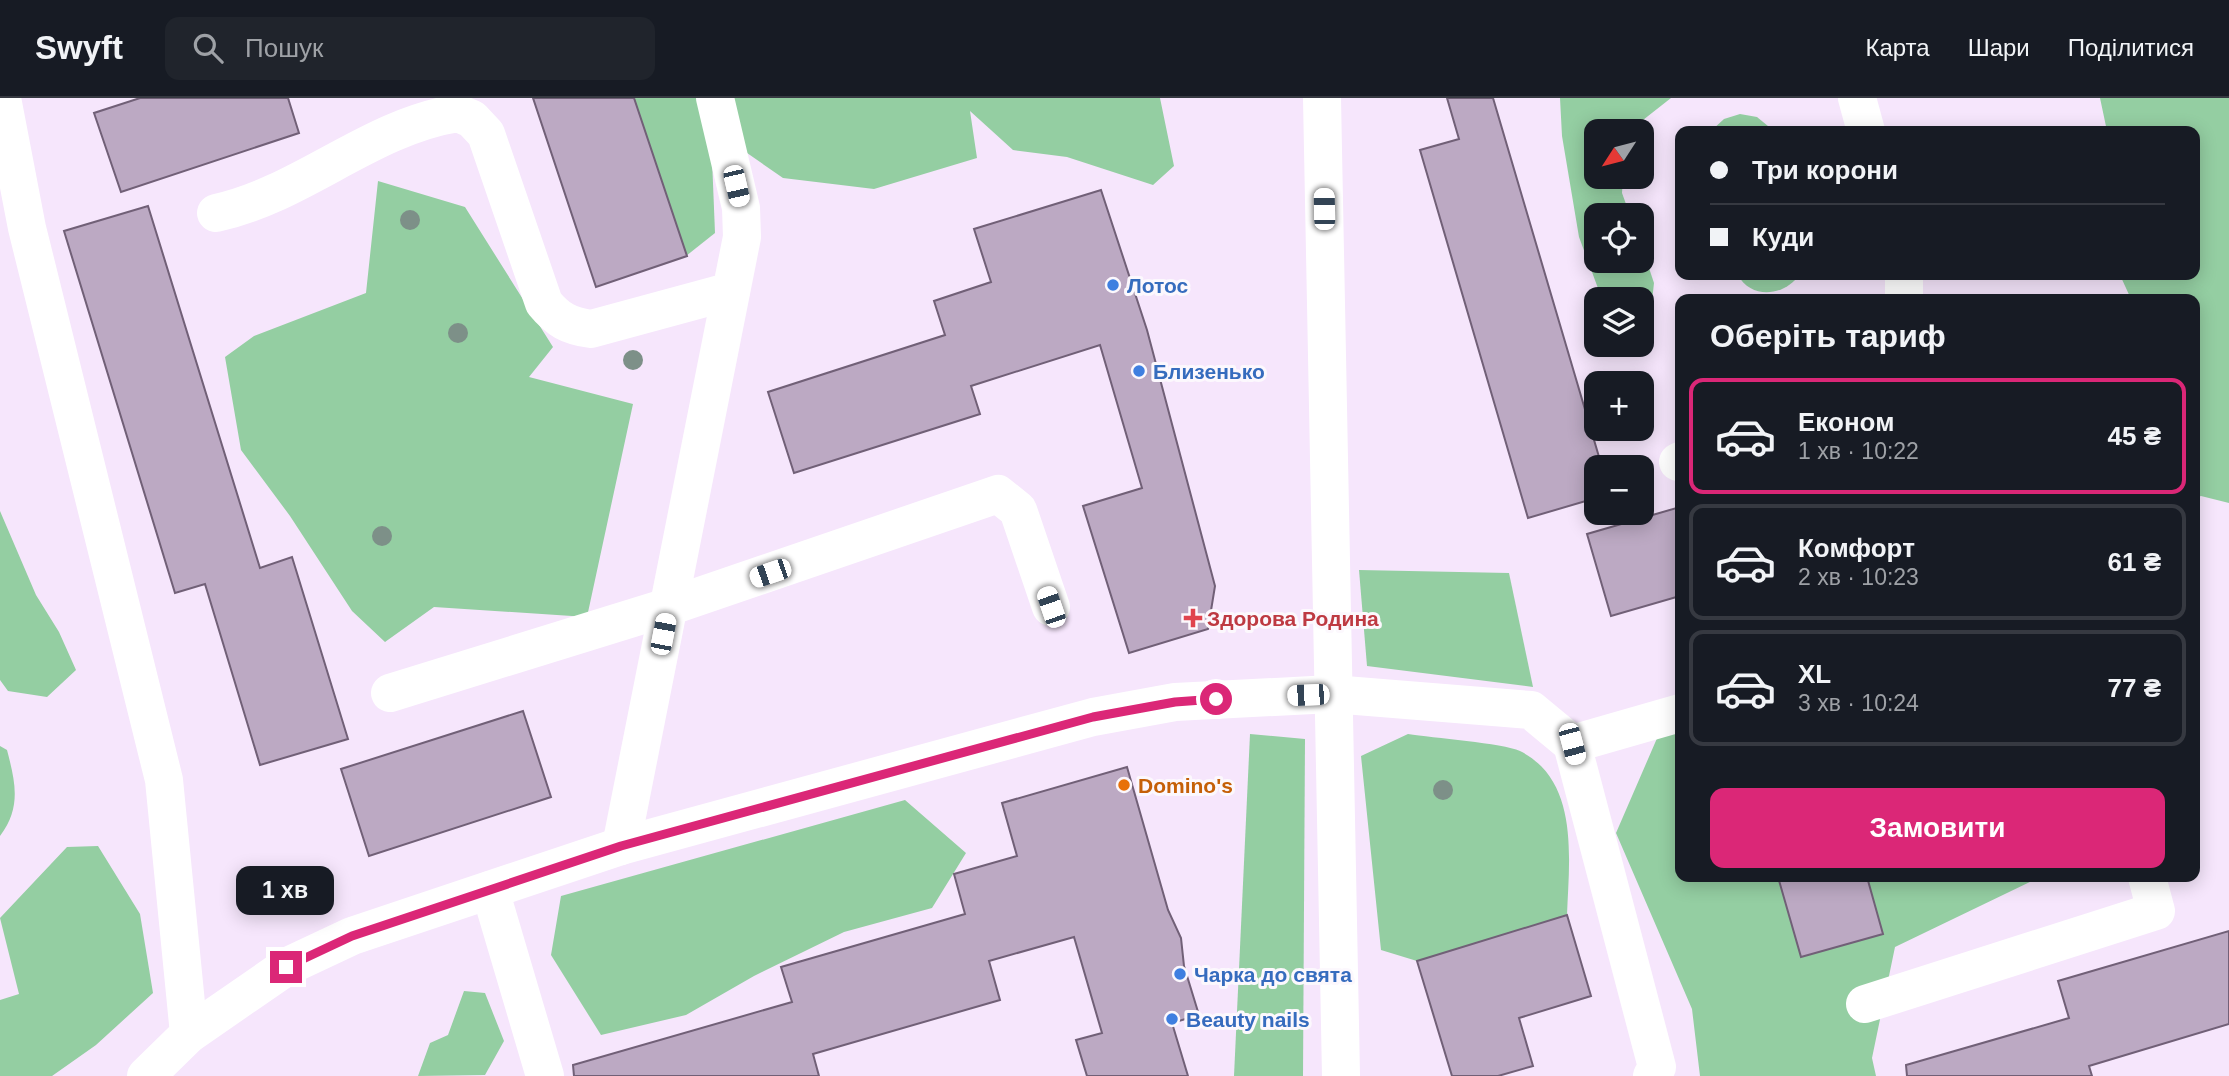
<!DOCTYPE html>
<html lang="uk">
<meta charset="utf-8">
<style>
:root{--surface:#171b24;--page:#20242c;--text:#f1f3f6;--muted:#9ea1a6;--line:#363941;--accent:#db2777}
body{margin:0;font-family:Helvetica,sans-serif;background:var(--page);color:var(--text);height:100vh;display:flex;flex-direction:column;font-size:26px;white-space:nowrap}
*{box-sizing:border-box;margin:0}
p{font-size:23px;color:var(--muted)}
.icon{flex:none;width:38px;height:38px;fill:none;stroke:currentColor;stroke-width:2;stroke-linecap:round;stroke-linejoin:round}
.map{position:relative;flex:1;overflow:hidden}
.panel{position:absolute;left:1675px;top:196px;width:525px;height:588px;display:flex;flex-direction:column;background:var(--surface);border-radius:14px;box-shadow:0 4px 18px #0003}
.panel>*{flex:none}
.hud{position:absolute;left:1675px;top:28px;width:525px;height:154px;border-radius:14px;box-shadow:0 4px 18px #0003;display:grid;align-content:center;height:154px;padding:0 35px;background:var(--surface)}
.needle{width:46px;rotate:234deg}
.fabs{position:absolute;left:1584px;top:21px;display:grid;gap:14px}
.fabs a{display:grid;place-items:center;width:70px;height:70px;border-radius:14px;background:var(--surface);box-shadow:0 4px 18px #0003;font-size:35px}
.end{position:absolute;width:32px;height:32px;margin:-16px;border:9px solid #db2777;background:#fff;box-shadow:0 0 0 4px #fff}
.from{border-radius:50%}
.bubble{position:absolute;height:49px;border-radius:14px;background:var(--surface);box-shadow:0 4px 18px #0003;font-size:23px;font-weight:600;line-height:49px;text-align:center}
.car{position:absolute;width:21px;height:42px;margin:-21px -10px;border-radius:9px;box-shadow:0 0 5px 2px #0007;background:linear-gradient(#fff 24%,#345 0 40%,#fff 0 76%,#345 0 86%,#fff 0)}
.hud b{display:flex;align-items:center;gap:24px;height:66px;font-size:26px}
.hud b+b{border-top:2px solid var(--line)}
.hud i{width:18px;height:18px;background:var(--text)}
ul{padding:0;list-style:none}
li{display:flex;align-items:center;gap:21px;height:116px;margin:0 14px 10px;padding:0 21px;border:4px solid var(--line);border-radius:14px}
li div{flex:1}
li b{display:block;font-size:26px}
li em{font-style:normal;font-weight:600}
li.active{border-color:var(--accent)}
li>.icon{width:63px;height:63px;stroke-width:1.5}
h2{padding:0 35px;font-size:32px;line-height:84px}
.cta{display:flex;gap:14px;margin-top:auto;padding:14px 35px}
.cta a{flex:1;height:80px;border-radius:14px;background:var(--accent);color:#fff;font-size:28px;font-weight:600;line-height:80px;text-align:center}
header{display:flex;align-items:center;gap:42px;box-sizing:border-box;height:98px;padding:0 35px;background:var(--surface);border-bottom:2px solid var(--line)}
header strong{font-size:33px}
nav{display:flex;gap:38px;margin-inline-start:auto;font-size:24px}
.search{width:490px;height:63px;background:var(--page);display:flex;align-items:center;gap:18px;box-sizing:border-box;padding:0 24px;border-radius:14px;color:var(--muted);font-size:26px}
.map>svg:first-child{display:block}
.green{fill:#94cea2}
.building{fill:#bca9c3;stroke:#716077;stroke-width:2}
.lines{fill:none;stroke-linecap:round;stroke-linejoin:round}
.minor{stroke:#fff;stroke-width:38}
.tree{fill:#7d9088}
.route{stroke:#db2777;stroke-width:9}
.shop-dot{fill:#3f7fe0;stroke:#fcf8fd;stroke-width:2.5}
.health-dot{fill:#e0444e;stroke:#fcf8fd;stroke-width:2.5}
.food-dot{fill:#e8710a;stroke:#fcf8fd;stroke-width:2.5}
.labels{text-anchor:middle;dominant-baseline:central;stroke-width:6;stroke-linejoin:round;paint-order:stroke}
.shop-label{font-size:21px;font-weight:bold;fill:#366cbe;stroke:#fcf8fd;text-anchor:start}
.health-label{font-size:21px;font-weight:bold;fill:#be3a42;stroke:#fcf8fd;text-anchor:start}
.food-label{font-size:21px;font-weight:bold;fill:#c56008;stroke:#fcf8fd;text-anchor:start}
</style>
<header>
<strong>Swyft</strong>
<div class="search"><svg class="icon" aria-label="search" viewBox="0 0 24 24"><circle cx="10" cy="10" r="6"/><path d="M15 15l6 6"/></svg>Пошук</div>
<nav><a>Карта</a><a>Шари</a><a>Поділитися</a></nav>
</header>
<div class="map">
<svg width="2229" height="978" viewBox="0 0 2229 978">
<rect width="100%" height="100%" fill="#f6e6fc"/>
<g class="green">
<path d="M634 0H698L711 36 715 135 686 158Z"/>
<path d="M725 0H1160L1174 68 1153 87 1067 59 1013 52 970 13 977 60 874 91 783 80 737 48Z"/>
<path d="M1560 0H1671L1629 33H1596V79H1623L1622 95 1630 117H1596V163H1642V149L1654 185 1649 230 1642 226V201H1602L1579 139 1562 38Z"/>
<path d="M2100 0H2229V405L2201 398 2195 400 2194 201H2131L2120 177H2194V33H2107Z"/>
<path d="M1740 16 1757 19 1774 33H1711L1724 21Z"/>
<path d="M378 83 465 109 553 249 529 279 633 306 587 519 434 509 385 544 352 513 290 418 241 352 225 259 254 238 366 195Z"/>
<path d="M1738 177H1799C1785 198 1751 202 1738 177Z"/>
<path d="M0 413 36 497 59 534 76 572 47 599 8 593 0 582Z"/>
<path d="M1359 472 1509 475 1533 589 1367 568Z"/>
<path d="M1680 631V779H2040L1895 849 1872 960 1876 978H1700L1692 911 1616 735 1658 638Z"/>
<path d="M1250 636 1305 641 1303 978H1234Z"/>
<path d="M1408 636C1432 640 1503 645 1520 653 1580 683 1569 762 1567 817L1417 863 1381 852 1361 658Z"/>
<path d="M0 648 7 652C15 683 22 709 0 738Z"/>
<path d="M905 702 966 755 932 810 844 834 754 878 686 917 601 937 551 857 561 798Z"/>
<path d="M98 748 140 816 153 895 96 947 52 978H0V902L19 896 0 820 67 749Z"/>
<path d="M464 893 485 895 504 943 485 977 418 978 430 945 448 937Z"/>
</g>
<g class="building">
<path d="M140 0H288L299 35 121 94 94 15Z"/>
<path d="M533 0H634L687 158 596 189Z"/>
<path d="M1447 0H1493L1602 369H1596V400L1528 420 1420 52 1459 41Z"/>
<path d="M1101 92 1147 232 1215 488 1208 531 1129 555 1083 408 1142 390 1100 247 971 288 980 316 794 375 768 294 945 237 934 203 991 184 974 131Z"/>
<path d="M148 108 260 470 292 459 348 641 260 667 205 486 175 495 64 133Z"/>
<path d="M1680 409V498L1611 518 1587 436Z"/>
<path d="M523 613 551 699 369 758 341 671Z"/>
<path d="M1127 669 1168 812 1181 840 1184 868 1199 917 1172 925 1188 978H1087L1076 942 1102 935 1074 839 989 863 1000 902 813 956 819 978H574L573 967 792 904 781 869 965 816 954 776 1017 758 1002 705Z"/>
<path d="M1778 779H1867L1883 836 1801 859Z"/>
<path d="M1567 817 1591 898 1519 920 1533 968 1498 978H1452L1417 863Z"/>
<path d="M2229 833V926L2089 968 2092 978H1907L1906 967 2069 920 2058 883Z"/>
</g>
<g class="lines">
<g class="minor">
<path d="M2 0 27 130 164 682 189 936"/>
<path d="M1322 0 1341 978"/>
<path d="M1857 0 1866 33"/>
<path d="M216 115C303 96 369 29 458 15L472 21 486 36 544 205C558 222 569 228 591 231L731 193"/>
<path d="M1904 177V201"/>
<path d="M1678 364 1680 363"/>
<path d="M390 595 668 509 998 396 1018 412 1051 509"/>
<path d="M1572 646 1657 969 1652 978"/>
<path d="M621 748 742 139 741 110 715 0"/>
<path d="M490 792 545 978"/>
<path d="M1865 906 2156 813 2147 779"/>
<path d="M146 978 189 936 286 869 352 838 621 748 1093 619 1175 604 1332 596 1531 612 1572 646 1680 615"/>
</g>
</g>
<g class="tree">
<circle cx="410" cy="122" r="10"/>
<circle cx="458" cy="235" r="10"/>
<circle cx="633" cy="262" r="10"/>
<circle cx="382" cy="438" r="10"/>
<circle cx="1443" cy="692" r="10"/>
</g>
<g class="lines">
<path class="route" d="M286 869 352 838 621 748 1093 619 1175 604 1216 601"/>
</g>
<g class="shop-dot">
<circle cx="1113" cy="187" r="7"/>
<circle cx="1139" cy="273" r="7"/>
<circle cx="1180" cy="876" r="7"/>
<circle cx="1172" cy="921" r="7"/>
</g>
<path class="health-dot" d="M1189.5 509.5h7v7h7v7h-7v7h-7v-7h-7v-7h7z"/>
<circle class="food-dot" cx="1124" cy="687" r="7"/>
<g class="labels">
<g class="shop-label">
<text x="1127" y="187">Лотос</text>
<text x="1153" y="273">Близенько</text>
<text x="1194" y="876">Чарка до свята</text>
<text x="1186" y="921">Beauty nails</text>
</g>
<g class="health-label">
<text x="1207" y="520">Здорова Родина</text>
</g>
<g class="food-label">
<text x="1138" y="687">Domino's</text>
</g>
</g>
</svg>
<div class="fabs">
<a><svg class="needle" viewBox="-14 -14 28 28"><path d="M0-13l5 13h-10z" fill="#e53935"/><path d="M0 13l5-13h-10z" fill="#9ea1a6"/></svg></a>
<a><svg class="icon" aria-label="locate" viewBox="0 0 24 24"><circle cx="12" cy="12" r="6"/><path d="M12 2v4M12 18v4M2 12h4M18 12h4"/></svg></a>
<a><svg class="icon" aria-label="layers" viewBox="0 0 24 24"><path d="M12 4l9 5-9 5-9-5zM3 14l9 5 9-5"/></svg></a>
<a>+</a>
<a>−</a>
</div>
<i class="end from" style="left:1216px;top:601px"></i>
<i class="end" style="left:286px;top:869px"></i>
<div class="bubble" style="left:236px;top:768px;width:98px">1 хв</div>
<i class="car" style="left:736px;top:88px;rotate:167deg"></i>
<i class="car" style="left:1324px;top:111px;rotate:359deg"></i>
<i class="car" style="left:770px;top:475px;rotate:251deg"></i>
<i class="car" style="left:1051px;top:509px;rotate:341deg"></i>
<i class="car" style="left:663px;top:536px;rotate:11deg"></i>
<i class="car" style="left:1308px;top:597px;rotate:268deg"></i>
<i class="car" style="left:1572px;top:646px;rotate:165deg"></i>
<div class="hud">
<b><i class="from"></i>Три корони</b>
<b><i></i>Куди</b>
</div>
<section class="panel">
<h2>Оберіть тариф</h2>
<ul>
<li class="active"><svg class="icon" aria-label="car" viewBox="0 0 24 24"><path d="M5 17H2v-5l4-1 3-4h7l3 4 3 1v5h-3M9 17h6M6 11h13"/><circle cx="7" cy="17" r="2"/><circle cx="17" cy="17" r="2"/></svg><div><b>Економ</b><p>1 хв · 10:22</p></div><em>45 ₴</em></li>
<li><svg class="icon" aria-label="car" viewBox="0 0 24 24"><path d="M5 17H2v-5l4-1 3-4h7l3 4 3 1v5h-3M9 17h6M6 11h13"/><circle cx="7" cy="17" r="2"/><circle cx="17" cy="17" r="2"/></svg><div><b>Комфорт</b><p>2 хв · 10:23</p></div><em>61 ₴</em></li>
<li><svg class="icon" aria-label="car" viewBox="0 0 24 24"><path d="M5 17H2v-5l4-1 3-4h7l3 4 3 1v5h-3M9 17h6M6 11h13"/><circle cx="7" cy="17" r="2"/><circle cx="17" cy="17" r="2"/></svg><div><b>XL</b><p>3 хв · 10:24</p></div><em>77 ₴</em></li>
</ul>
<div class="cta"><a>Замовити</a></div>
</section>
</div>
